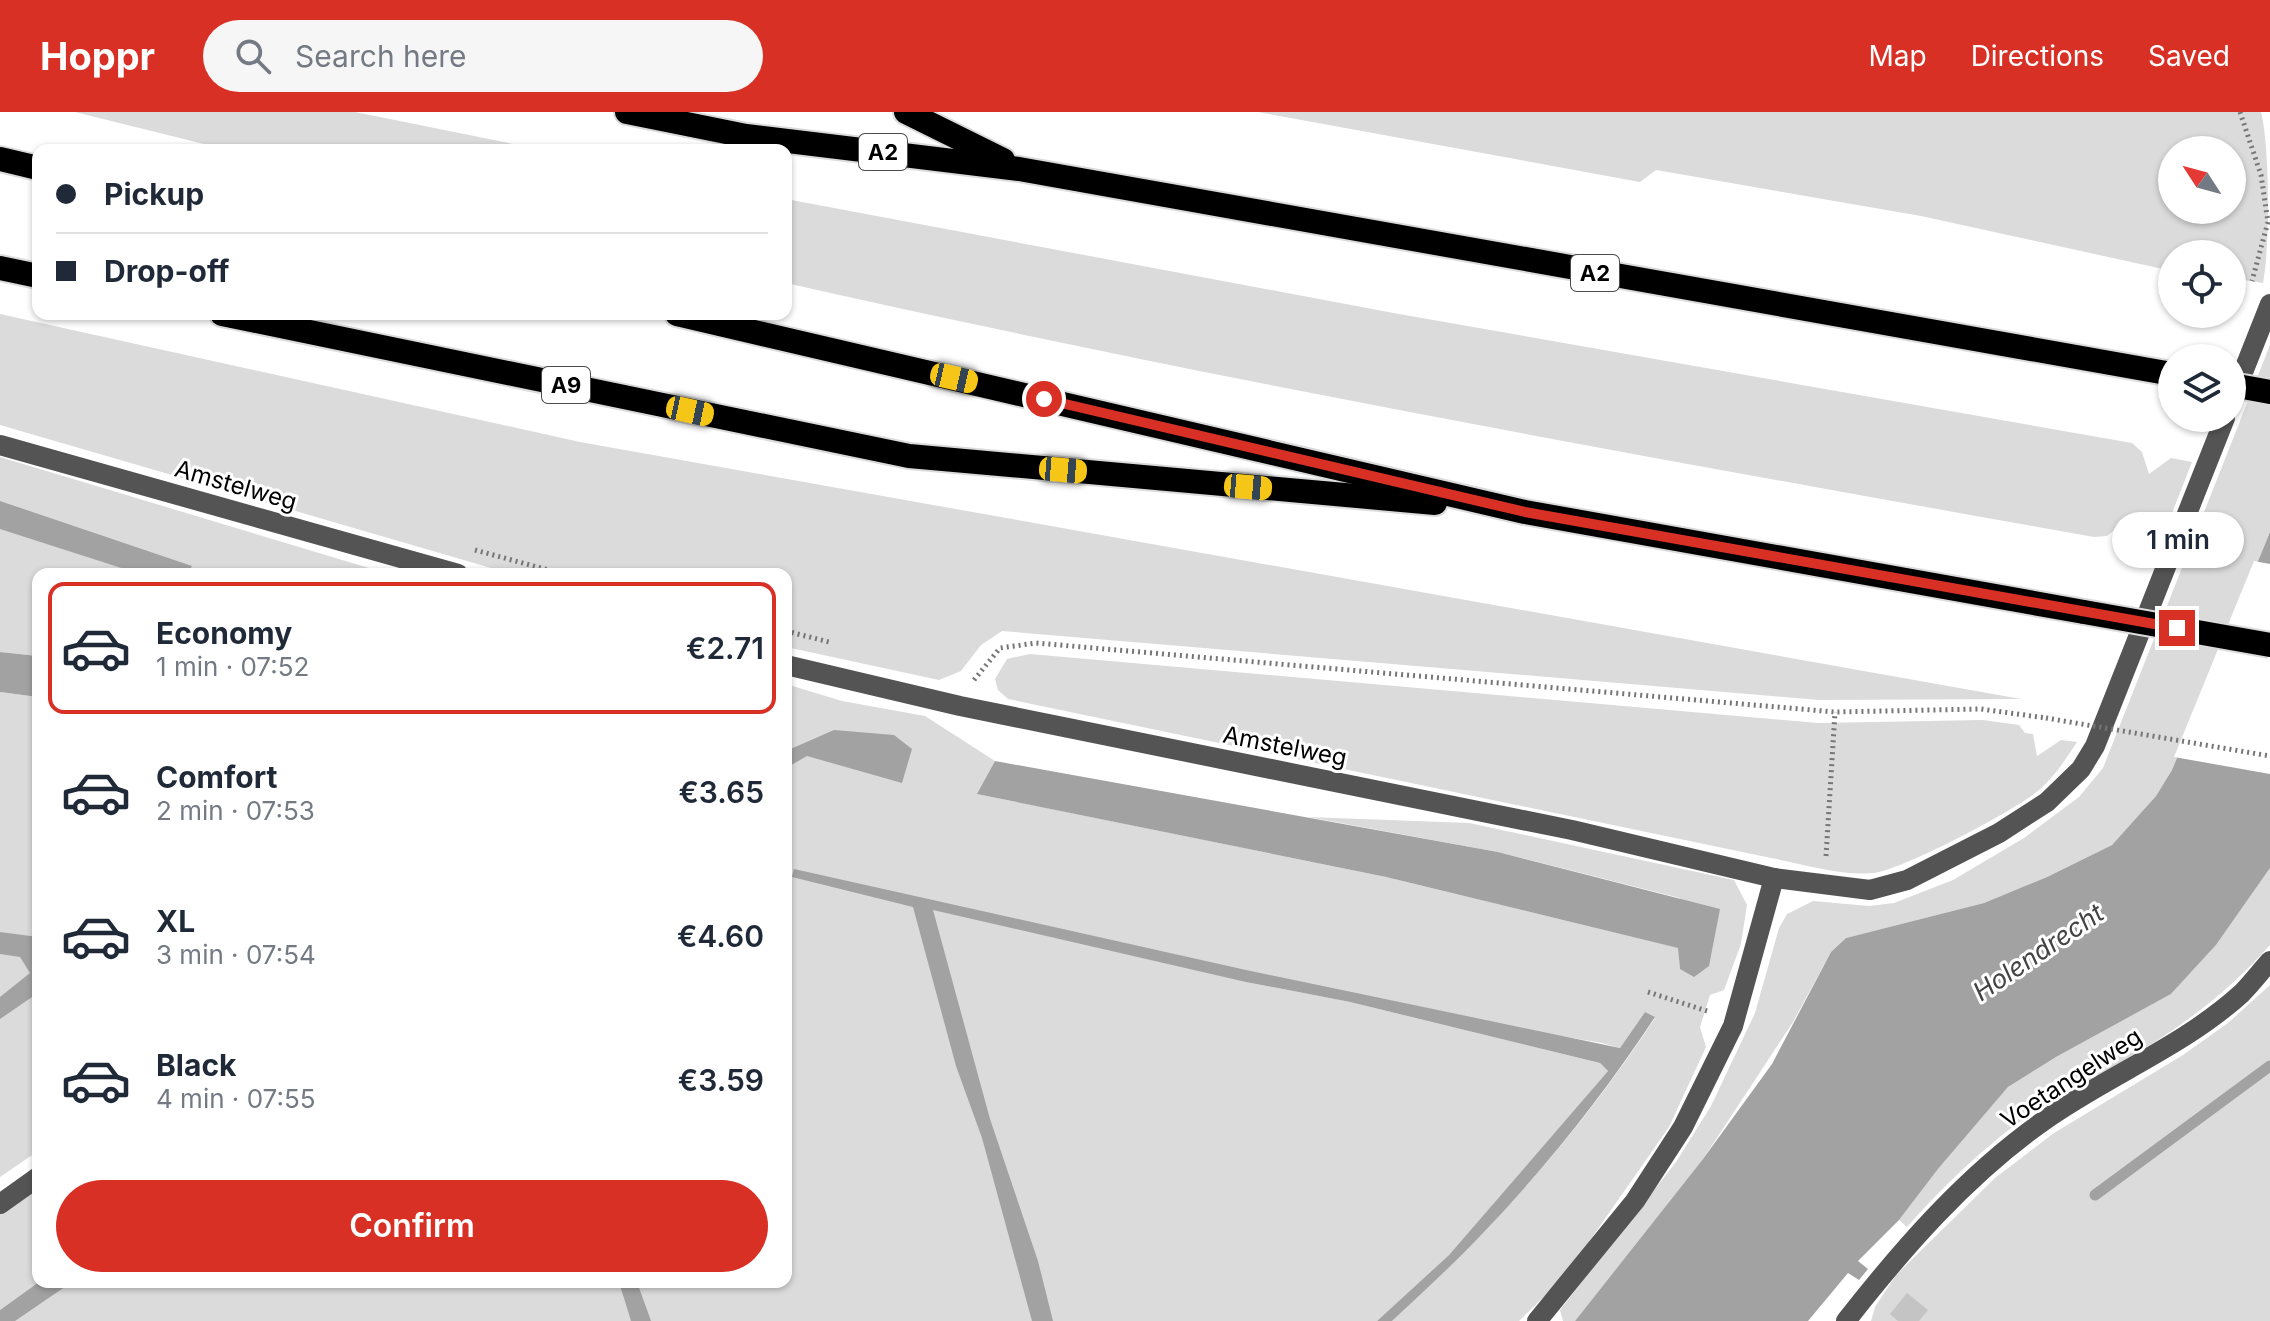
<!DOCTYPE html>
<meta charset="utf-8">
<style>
:root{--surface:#fff;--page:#f6f6f7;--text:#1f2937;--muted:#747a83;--line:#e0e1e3;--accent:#d93025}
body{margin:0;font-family:Inter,sans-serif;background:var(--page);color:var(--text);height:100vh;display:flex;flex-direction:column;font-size:30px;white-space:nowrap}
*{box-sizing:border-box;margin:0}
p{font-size:26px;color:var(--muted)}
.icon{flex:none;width:44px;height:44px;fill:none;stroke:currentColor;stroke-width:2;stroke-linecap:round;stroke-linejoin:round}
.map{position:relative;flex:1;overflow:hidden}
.panel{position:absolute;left:32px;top:456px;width:760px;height:720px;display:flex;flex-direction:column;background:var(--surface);border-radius:16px;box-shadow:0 2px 6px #0004}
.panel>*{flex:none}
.banner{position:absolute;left:32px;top:32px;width:760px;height:176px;border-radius:16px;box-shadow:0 2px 6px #0004;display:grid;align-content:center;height:176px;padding:0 24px;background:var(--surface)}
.needle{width:52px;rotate:306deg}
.controls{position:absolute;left:2158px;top:24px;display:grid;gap:16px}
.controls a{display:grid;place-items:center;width:88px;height:88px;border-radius:50%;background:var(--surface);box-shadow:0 2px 6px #0004;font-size:40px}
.end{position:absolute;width:36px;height:36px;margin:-18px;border:10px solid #d93025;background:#fff;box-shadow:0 0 0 4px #fff}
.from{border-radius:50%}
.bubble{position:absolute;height:56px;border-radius:28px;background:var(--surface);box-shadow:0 2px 6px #0004;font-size:26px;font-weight:600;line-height:56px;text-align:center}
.car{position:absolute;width:24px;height:48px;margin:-24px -12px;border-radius:10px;box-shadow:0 0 6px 2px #0007;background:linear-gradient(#f5c518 24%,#345 0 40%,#f5c518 0 76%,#345 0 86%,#f5c518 0)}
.banner b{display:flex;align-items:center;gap:28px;height:76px;font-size:30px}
.banner b+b{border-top:2px solid var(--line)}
.banner i{width:20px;height:20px;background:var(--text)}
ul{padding:14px 0 0;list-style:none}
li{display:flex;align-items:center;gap:24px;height:132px;margin:0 16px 12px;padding:0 8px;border:4px solid transparent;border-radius:16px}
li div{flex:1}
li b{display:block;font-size:30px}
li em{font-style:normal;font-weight:600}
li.on{border-color:var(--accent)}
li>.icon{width:72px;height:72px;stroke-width:1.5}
.action{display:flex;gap:16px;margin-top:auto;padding:16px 24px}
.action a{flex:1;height:92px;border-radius:48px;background:var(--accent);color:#fff;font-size:32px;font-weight:600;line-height:92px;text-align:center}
header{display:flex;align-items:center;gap:48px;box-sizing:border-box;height:112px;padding:0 40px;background:var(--accent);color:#fff}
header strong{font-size:38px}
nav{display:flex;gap:44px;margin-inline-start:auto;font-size:28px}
.search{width:560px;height:72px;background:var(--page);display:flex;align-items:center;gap:20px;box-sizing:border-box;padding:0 28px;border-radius:44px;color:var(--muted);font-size:30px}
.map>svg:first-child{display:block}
.green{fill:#dbdbdb;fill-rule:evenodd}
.water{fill:#a2a2a2}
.pier{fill:#fff}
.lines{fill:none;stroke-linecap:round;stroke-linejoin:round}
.stream{stroke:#a2a2a2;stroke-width:11}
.building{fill:#c4c4c4}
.highway-casing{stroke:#dbdbdb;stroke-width:28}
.path{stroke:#767676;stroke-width:5;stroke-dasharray:2 4;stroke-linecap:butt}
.minor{stroke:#545454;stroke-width:20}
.highway{stroke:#000;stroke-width:24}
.highway-bridge-casing{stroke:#dbdbdb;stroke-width:28;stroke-linecap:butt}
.path-bridge{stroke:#767676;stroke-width:5;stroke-dasharray:2 4;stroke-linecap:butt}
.highway-bridge{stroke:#000;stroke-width:24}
.route{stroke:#d93025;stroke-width:10}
.labels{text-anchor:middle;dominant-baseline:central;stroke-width:6;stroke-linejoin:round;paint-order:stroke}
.shield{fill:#fff;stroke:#4c4c4c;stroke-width:2}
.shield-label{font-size:22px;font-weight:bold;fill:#000}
.street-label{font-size:24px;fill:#000;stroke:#fff}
.water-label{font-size:26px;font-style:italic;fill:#434343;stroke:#fff}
</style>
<header>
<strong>Hoppr</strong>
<div class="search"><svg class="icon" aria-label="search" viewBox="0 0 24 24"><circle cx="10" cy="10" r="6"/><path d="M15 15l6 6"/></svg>Search here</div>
<nav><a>Map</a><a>Directions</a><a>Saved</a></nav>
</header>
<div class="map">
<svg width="2270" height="1209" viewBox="0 0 2270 1209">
<rect width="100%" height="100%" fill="#fff"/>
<g class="green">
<path d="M75 0H355L543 38H228Z"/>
<path d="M1258 0H2261C2270 35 2270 135 2263 171L2244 168 2232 142H2172V159L1921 104 1656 58 1640 70ZM2172 38H2232V98H2172Z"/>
<path d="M786 87 1399 202 2132 331 2142 340 2149 362 2171 346 2192 350 2160 432 2139 429 2128 406 2107 424 2094 425C1657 347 1219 269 786 171Z"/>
<path d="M0 202 580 330 2021 587 1819 588 1002 519 981 533 961 559 939 568 786 535V462H512L0 313Z"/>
<path d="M2270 233V420L2172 658 2156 684 2112 733 2047 765 1984 791 1846 826 1831 840 1793 910 1703 1047 1575 1209H1563L1560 1198 1676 1050 1711 994 1755 901 1779 816 1787 802 1813 789 1869 794 1894 791 1953 768 2024 726 2079 685 2103 656Z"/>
<path d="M0 345 389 462H38V544L0 540Z"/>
<path d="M1030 542 1818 611 1983 608 2019 613 2025 621 2033 622 2037 644 2061 628 2077 630C2066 647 2055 664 2039 678 2016 698 1904 757 1874 761 1841 764 1803 752 1771 746L1008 587 998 578 995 567 1007 547Z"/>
<path d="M786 572 842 589 925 604 995 649 978 682 1386 765 1679 836 1680 857V786L1498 740 1308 705 1469 711 1734 768 1747 793 1741 832 1724 878 1710 883 1700 915 1706 935 1669 1015 1565 1164 1519 1209H1392C1423 1180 1455 1151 1484 1120 1547 1054 1605 982 1655 906L1645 900 1620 936 1602 931 1246 870 1350 890 1600 951 1608 959 1449 1143 1377 1209H0L43 1170H786Z"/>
<path d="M0 580 38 585V837L0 830Z"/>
<path d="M2270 756V833C2229 879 2181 916 2128 946 2100 963 2070 977 2043 994 1996 1023 1943 1074 1907 1115L1899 1108 1938 1057 2008 975 2056 945 2171 882 2216 833Z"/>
<path d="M0 836 38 838V1039L0 1065Z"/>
<path d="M2270 873V1209H1871L1875 1195 1896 1163 1995 1066 2054 1021 2183 943 2228 911Z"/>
<path d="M38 1074 39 1170 0 1198V1101Z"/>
</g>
<g class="water">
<path d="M0 389 192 454 187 462H140L0 417Z"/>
<path d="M2270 420V756L2216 833 2171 882 2056 945 2008 975 1938 1057 1899 1108 1858 1149 1868 1157 1859 1168 1848 1161 1808 1209H1575L1703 1047 1772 952 1831 840 1846 826 1984 791 2047 765 2112 733 2156 684 2172 658Z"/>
<path d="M0 540 38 544V585L0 580Z"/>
<path d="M834 618 894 623 912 637 902 671 807 644 786 656V639Z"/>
<path d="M995 649 1498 740 1720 797 1709 854 1694 865 1680 857 1678 836 1386 765 977 682Z"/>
<path d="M794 757 1246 858 1620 936 1645 900 1655 905C1605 981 1547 1054 1484 1120 1455 1151 1423 1180 1392 1209H1377L1449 1143 1608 959 1600 951 1350 890 1246 870 933 798 990 1007 1038 1149 1053 1209H1032L982 1026 956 954 913 795 792 765Z"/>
<path d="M0 820 38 825V881L0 907V885L30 861 20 845 0 842Z"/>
<path d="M39 1170H72L15 1209H0V1198Z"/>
<path d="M619 1170H637L651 1209H631Z"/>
</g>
<path class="pier" d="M2254 449 2270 452V662L2174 645Z"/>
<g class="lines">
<path class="stream" d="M2095 1083 2270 954"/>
</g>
<path class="building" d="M1907 1181 1928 1198 1919 1209H1898L1890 1202Z"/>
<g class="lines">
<defs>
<g id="highway">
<path d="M627 0 746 24 1019 57 2172 262"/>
<path d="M906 0 1003 48"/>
<path d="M0 47 38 56"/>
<path d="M0 156 38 164"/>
<path d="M222 202 909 344 1435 391"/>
<path d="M677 202 1525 400 2084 500"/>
</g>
</defs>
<use href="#highway" class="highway-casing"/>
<g class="path">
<path d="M2240 0 2261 63 2268 110 2252 169"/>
<path d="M475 438 563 462"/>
<path d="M786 519 829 530"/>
<path d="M974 568 1000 536 1036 531 1835 600 1981 597 2046 606"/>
<path d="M1826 744 1835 600"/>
<path d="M1648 880 1707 899"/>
</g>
<g class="minor">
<path d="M2232 288 2270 192"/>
<path d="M0 333 458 462"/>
<path d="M786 553 960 594 1572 718 1774 766 1870 778 1907 768 1999 721 2047 690 2081 657 2095 634 2225 306"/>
<path d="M0 1092 38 1065"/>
<path d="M1537 1209 1635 1089 1683 1015 1733 914 1774 766"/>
<path d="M1846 1209C1903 1136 1966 1064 2042 1010 2106 964 2183 935 2242 881 2252 871 2261 859 2270 849"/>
</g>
<use href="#highway" class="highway"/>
<defs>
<g id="highway-bridge">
<path d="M2232 273 2270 280"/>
<path d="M2084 500 2270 533"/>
</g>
</defs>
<use href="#highway-bridge" class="highway-bridge-casing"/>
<path class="path-bridge" d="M2046 606 2270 644"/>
<use href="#highway-bridge" class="highway-bridge"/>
</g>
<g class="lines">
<path class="route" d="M1044 287 1525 400 2177 516"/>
</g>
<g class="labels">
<g class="shield">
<rect x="859" y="22" width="48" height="36" rx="6"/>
<rect x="1571" y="143" width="48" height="36" rx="6"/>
<rect x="542" y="255" width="48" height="36" rx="6"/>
</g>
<g class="shield-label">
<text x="883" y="40">A2</text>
<text x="1595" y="161">A2</text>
<text x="566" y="273">A9</text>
</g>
<g class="street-label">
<text transform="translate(236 373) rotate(16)">Amstelweg</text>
<text transform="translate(1285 634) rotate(11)">Amstelweg</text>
<text transform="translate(2071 966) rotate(-33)">Voetangelweg</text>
</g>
<g class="water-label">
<text transform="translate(2038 840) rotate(-34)">Holendrecht</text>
</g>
</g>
</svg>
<div class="controls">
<a><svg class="needle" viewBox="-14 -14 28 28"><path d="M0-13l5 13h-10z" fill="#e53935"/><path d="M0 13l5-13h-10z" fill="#747a83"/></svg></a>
<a><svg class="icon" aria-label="locate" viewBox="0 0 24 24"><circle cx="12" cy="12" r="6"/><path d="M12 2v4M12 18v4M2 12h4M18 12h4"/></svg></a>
<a><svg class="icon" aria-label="layers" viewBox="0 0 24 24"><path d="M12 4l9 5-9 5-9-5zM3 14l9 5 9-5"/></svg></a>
</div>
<i class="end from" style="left:1044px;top:287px"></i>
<i class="end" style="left:2177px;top:516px"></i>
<div class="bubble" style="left:2112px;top:400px;width:132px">1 min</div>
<i class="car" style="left:954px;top:266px;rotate:103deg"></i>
<i class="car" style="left:690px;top:299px;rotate:102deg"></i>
<i class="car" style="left:1063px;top:358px;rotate:95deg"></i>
<i class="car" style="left:1248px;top:375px;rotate:95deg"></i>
<div class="banner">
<b><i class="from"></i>Pickup</b>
<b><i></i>Drop-off</b>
</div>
<section class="panel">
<ul>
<li class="on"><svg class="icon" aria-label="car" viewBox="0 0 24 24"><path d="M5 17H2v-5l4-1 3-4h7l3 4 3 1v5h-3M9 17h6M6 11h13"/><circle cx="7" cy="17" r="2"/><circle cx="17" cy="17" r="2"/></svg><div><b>Economy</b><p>1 min · 07:52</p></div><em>€2.71</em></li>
<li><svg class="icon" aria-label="car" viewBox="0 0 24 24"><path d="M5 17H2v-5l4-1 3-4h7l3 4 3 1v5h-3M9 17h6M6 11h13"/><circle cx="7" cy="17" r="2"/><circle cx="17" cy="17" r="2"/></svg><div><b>Comfort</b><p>2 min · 07:53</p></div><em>€3.65</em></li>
<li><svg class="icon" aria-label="car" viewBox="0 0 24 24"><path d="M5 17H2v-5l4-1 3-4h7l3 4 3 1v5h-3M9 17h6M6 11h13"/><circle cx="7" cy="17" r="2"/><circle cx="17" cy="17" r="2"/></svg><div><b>XL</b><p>3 min · 07:54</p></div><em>€4.60</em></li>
<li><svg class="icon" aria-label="car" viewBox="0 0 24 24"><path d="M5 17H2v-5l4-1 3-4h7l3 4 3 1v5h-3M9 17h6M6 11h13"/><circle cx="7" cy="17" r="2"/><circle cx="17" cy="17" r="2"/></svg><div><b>Black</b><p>4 min · 07:55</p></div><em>€3.59</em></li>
</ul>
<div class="action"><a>Confirm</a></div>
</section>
</div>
